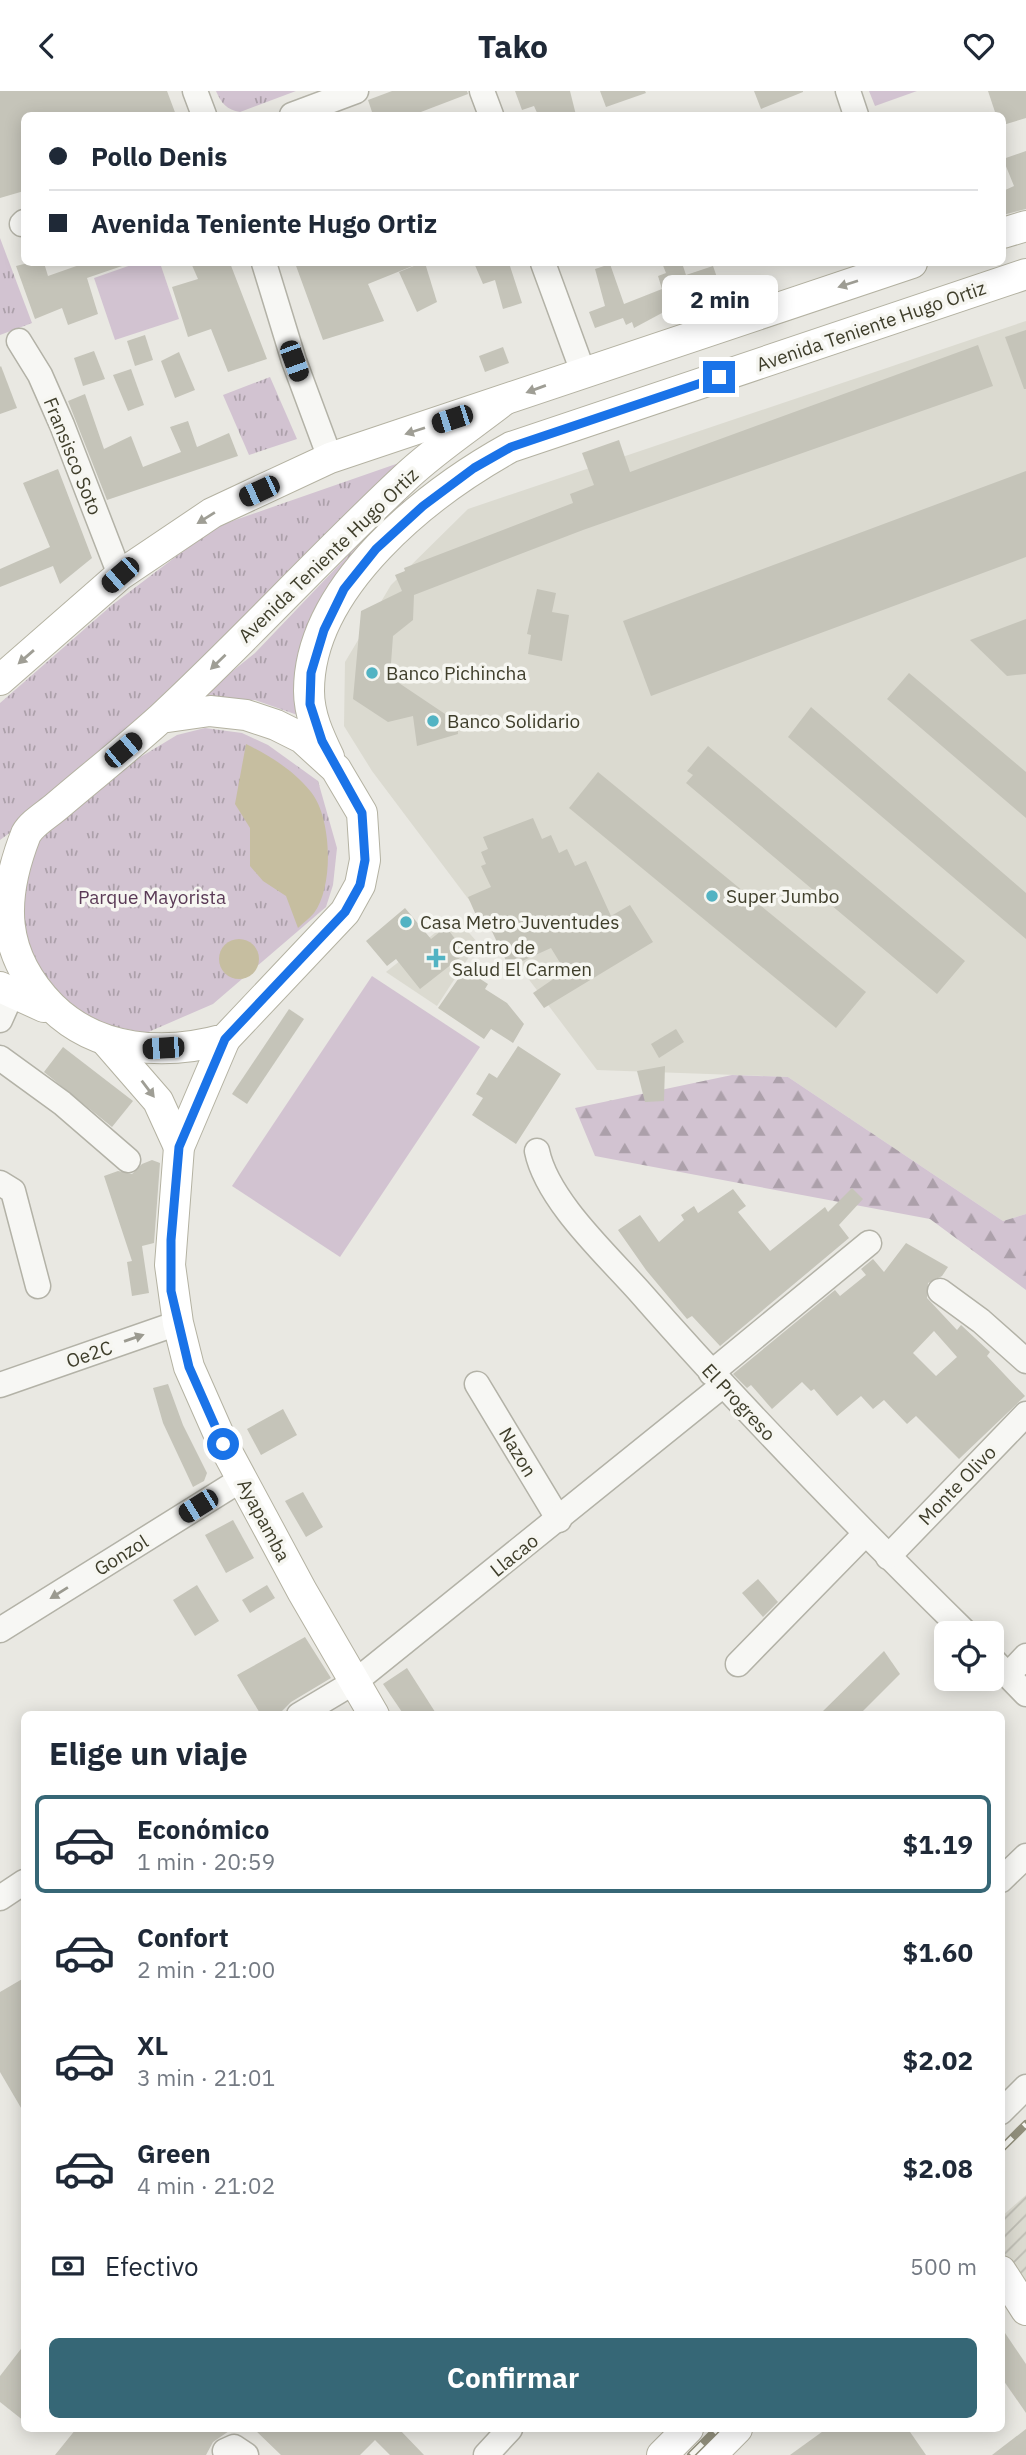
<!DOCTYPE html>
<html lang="es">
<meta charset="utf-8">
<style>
:root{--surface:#fff;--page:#f6f6f7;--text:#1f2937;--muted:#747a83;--line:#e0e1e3;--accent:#366776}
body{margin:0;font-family:"IBM Plex Sans",sans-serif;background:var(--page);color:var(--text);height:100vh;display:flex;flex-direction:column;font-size:26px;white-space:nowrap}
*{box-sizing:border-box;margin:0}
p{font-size:23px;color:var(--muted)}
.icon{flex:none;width:38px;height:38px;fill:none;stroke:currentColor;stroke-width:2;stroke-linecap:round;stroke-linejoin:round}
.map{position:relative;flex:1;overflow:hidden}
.details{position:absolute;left:21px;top:1620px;width:984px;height:721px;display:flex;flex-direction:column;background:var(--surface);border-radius:10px;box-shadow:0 4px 18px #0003}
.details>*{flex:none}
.hud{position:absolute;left:21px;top:21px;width:985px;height:154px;border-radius:10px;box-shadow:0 4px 18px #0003;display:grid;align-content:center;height:154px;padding:0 28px;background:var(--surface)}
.controls{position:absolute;left:934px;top:1530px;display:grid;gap:14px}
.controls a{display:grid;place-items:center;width:70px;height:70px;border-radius:10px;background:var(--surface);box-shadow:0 4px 18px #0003;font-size:35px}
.end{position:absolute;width:32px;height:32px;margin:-16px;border:9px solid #1a73e8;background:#fff;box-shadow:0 0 0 4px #fff}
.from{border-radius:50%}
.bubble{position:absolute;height:49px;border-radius:10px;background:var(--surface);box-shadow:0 4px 18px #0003;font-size:23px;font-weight:800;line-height:49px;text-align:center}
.car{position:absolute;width:21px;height:42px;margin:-21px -10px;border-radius:9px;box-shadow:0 0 5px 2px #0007;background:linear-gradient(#222 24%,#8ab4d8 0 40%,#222 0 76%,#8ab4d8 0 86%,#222 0)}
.hud b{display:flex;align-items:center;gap:24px;height:66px;font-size:26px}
.hud b+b{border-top:2px solid var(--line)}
.hud i{width:18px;height:18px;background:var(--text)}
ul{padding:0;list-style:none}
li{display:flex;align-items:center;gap:21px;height:98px;margin:0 14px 10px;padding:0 14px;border:4px solid transparent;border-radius:10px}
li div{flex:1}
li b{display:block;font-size:26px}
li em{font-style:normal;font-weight:800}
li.current{border-color:var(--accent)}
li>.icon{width:63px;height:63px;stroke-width:1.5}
h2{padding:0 28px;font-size:32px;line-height:84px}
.pay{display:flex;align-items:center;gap:18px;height:77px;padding:0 28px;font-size:26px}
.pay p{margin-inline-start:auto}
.button{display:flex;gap:14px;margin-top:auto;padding:14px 28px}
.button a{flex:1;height:80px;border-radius:10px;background:var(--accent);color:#fff;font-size:28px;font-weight:800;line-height:80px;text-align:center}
header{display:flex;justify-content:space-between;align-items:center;height:91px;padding:0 28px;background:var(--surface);font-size:32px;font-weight:800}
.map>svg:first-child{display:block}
.built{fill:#dbdad0}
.industrial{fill:url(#industrial-furrows)}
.forest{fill:url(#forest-firs)}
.park{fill:url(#park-tufts)}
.garden{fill:#d2c3d1}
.water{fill:#c6bea0}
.building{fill:#c5c4b9;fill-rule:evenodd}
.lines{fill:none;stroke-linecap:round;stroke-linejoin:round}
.minor-casing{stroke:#b3b2a7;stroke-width:27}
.major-casing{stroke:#b4b2a2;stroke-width:32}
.minor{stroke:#f7f7f4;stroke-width:24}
.major{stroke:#fff;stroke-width:30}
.rail-casing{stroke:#918f7c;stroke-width:8}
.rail{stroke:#f6f6f1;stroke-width:5;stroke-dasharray:16;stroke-linecap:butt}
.oneway{fill:#9f9e95}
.oneway2{fill:#9b9a90}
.route{stroke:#1a73e8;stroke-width:9}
.poi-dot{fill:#52b3c3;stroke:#f6f6f1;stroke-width:2.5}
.labels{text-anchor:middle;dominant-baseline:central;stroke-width:7;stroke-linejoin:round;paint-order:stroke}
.street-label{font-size:19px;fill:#3f3e2b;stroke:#f6f6f1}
.poi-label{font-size:19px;fill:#3f3e2b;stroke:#f6f6f1;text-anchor:start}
.park-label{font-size:19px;fill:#5a3a56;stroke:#f6f6f1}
</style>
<header><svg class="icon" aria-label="back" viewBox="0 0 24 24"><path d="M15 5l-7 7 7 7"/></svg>Tako<svg class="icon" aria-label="heart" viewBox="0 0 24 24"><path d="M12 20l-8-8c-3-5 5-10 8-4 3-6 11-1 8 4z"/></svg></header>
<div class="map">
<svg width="1026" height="2364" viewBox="0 0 1026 2364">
<defs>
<pattern id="industrial-furrows" width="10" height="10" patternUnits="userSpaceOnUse" patternTransform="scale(1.75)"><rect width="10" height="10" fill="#dbdad0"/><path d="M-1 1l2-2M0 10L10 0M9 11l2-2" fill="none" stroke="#bdbcb3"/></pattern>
<pattern id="forest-firs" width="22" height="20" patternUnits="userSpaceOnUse" patternTransform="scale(1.75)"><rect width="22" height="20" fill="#d2c3d1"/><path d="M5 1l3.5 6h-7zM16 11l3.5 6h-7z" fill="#aca0aa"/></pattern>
<pattern id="park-tufts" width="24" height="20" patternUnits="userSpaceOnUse" patternTransform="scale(1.75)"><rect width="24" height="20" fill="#d2c3d1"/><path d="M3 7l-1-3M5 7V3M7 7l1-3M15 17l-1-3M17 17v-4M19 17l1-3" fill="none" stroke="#aca0aa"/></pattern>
</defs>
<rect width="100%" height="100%" fill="#e9e8e2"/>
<g class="built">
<path d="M1026 230V1123L1003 1130 788 986 597 979 372 680 344 635 345 571 391 494 468 418Z"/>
<path d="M455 826 478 852 437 915 386 881Z"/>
</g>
<path class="industrial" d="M1026 2104V2199L1001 2161V2126Z"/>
<path class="forest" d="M732 984 788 986 1003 1130 1026 1123V1199L930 1128 595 1065 575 1017Z"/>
<g class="park">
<path d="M216 0H296L240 21C227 19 221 12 216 0Z"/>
<path d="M0 147 32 232 0 244Z"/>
<path d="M270 286 297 348 249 364 223 304Z"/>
<path d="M442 357 56 708 0 749V612L7 606 112 514 215 436Z"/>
<path d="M419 390 311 535 303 626 255 609 198 608 255 562Z"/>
<path d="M205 637 242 642 268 654 318 690 337 757 333 794 326 816 213 913 146 942 107 934 64 912 34 874 19 812 35 744 101 690 177 644Z"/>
</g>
<g class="garden">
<path d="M869 0H917L875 15Z"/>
<path d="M137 172H160L179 228 115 249 94 187Z"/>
<path d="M372 885 480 956 340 1166 232 1095Z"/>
</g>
<g class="water">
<path d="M246 653C272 666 293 679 311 701 332 727 334 795 314 822 310 827 303 832 298 837L286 805 263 790 250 775V737L235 713Z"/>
<circle cx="239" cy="868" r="20"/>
</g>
<g class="building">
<path d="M0 0H167L176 24H24V100L0 107Z"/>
<path d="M392 0H467L468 3 413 24H373L368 9Z"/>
<path d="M515 0H570L576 24H538L534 15 522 19Z"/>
<path d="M600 0H645L646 2 606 16Z"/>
<path d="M754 0H803V1L761 18Z"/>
<path d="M988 0H1026V27L1003 34V24H996Z"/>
<path d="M1026 60V118L1003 124V100L1014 95 1003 68Z"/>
<path d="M28 172H44L48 185 85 172 125 174 87 187 98 223 68 234 62 217 35 228 16 175Z"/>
<path d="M191 172H230L267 268 228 281 211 238 188 246 172 196 198 188Z"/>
<path d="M295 172H420L368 193 384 230 323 249Z"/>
<path d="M421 172H425L437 211 417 221 399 181Z"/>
<path d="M474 172H509L522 212 503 218 495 189 483 193Z"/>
<path d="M662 172H682L686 184 713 175 720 195 695 204 697 211 676 218 675 215 634 237 632 231 626 234 623 227 595 237 589 221 605 215 595 178 610 173 624 213 662 198 658 185 666 182Z"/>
<path d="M1026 239V298H1024L1005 246Z"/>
<path d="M145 244 153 269 135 275 127 250Z"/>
<path d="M978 254 993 295 583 439 414 504 413 529 393 545 390 586 457 631 458 643 417 655 413 625 388 631 353 608 361 520 402 500 395 484 405 480 404 477 573 412 570 403 594 394 582 362 619 349 630 381Z"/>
<path d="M503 256 509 272 485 281 479 265Z"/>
<path d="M94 260 105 288 83 295 74 267Z"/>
<path d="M179 261 195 299 175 307 161 270Z"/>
<path d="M1 275 17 317 0 323V276Z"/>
<path d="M131 278 144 314 128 320 113 284Z"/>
<path d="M85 303 104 358 131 345 143 376 181 361 170 336 188 330 197 356 229 342 238 365 107 409 68 310Z"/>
<path d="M58 378 92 467 60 493 53 475 0 496V478L50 456 23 392Z"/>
<path d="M1026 380V466L651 605 623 530Z"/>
<path d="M537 498 556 502 552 521 569 524 562 570 528 563 531 544 527 543Z"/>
<path d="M1026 528V583L1007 585 970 549Z"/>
<path d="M909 582 1026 681V727L887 608Z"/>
<path d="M811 616 1026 802V848L788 646Z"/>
<path d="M708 655 965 870 937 903 686 692 693 684 687 680Z"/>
<path d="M598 681 866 901 836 937 569 717Z"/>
<path d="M533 727 542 748 551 744 559 762 567 758 575 775 586 770 611 825 630 814 653 851 544 917 533 902 565 880 551 857 509 876 486 828 479 831 468 806 491 796 481 775 486 773 481 761 488 758 483 746Z"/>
<path d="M405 817 431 848 446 836 466 862 420 898 396 868 387 875 366 850Z"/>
<path d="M465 878 488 893 485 898 507 912 524 933 513 952 491 938 484 948 438 917Z"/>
<path d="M289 918 304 928 247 1013 232 1003Z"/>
<path d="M676 938 684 951 659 967 651 953Z"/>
<path d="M518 955 561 983 516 1053 472 1024 483 1007 476 1003 489 982 497 987Z"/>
<path d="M63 956 133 1010 112 1036 44 981Z"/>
<path d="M665 975 664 1010 645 1011 637 980Z"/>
<path d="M152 1069 160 1072 154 1152 142 1155 149 1202 132 1205 127 1171 132 1170 104 1085 118 1080 132 1083 142 1073Z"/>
<path d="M852 1097 863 1108 839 1134 849 1147 720 1255 692 1225 687 1228 646 1179 618 1139 640 1124 659 1151 684 1129 681 1124 694 1115 698 1122 733 1098 746 1115 738 1121 770 1160 825 1116 828 1121Z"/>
<path d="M906 1152 948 1176 942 1185 928 1192 927 1207 957 1239 961 1234 990 1261 987 1265 1025 1305 959 1368 916 1325 907 1333 884 1309 873 1318 861 1305 837 1325 814 1298 811 1300 802 1291 772 1318 751 1294 747 1297 733 1283 835 1199 840 1205 866 1184 861 1178 873 1168 884 1181ZM934 1240 957 1266 936 1285 913 1262Z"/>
<path d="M168 1293 183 1334 207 1382 204 1390 193 1396 163 1332 153 1297Z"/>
<path d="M283 1318 297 1344 261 1364 247 1338Z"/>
<path d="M303 1401 323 1436 306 1446 285 1410Z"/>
<path d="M233 1429 254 1467 226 1482 205 1444Z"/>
<path d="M758 1488 778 1511 763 1526 742 1502Z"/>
<path d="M197 1494 219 1530 195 1545 173 1509Z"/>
<path d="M267 1494 275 1507 250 1522 242 1509Z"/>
<path d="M305 1546 331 1587 291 1611 278 1624H261L237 1584Z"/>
<path d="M884 1560 900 1583 859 1624H819Z"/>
<path d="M407 1577 437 1624H404L383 1593Z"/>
<path d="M24 1887V2022L0 1981V1901Z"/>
<path d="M1001 2236 1026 2273V2322L1001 2286Z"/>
<path d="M24 2254V2330L0 2311V2285Z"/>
<path d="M76 2338H232L213 2351 206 2364H55Z"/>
<path d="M254 2338H399L424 2364H390L375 2349 360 2364H281Z"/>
<path d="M826 2338H908L926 2364H790Z"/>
<path d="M1026 2338V2364H992Z"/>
</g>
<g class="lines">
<defs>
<g id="minor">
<path d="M195 0 204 24"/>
<path d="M482 0 491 24"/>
<path d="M848 0 856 24"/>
<path d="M292 24 356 0"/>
<path d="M22 133 24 131"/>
<path d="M264 172 294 270 330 367"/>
<path d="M543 172 583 281"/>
<path d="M19 250 40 284 62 334 120 484"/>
<path d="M0 929 13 900"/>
<path d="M0 967 62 1012 128 1069"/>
<path d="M537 1060C547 1109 606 1163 639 1200 743 1319 853 1431 966 1542"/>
<path d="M0 1092 13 1100 38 1195"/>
<path d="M940 1200 981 1230 1026 1270"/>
<path d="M711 1282 869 1152"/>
<path d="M477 1293 559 1429"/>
<path d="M0 1294 178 1232"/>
<path d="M888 1466 1026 1323"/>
<path d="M0 1539 242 1388"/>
<path d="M992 1568 1026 1603"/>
<path d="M738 1573 865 1443"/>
<path d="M1008 1584 1026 1565"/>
<path d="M299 1624 356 1590 722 1295"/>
<path d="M1001 1789 1026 1765"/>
<path d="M0 1807 24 1791"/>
<path d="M1001 2021 1026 1996"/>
<path d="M225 2360 234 2356 246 2364"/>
<path d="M486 2364 510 2338"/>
</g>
<g id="major">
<path d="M1003 142 1026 135"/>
<path d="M0 589 120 484 212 422 330 367 912 172"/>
<path d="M161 627 210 620 246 624 276 634 302 647 336 678 362 722 365 769 360 794 345 821 225 948C165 965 98 961 52 916 0 863 0 809 26 743 32 732 48 723 57 715 92 685 128 657 162 626 246 548 323 463 407 385 437 357 471 335 503 310"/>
<path d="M329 666C319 645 309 624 309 600 309 495 428 402 511 356L1026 183"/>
<path d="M0 896 44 916"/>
<path d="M225 948 179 1056 170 1174 178 1232 189 1276 223 1353 302 1500 374 1624"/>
<path d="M105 949 158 1010 179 1056"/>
<path d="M1001 2180 1026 2219"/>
<path d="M662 2364 688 2338"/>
<path d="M711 2364 737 2338"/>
</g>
</defs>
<use href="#minor" class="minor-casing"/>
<use href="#major" class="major-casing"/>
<use href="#minor" class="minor"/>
<use href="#major" class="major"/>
<defs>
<g id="rail">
<path d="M1001 2058 1026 2033"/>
<path d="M691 2364 717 2338"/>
</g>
</defs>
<use href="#rail" class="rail-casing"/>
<use href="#rail" class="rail"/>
</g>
<defs><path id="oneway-solid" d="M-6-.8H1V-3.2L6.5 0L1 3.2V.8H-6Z" transform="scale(1.75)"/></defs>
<g class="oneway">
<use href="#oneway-solid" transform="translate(848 193) rotate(162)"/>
<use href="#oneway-solid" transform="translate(536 298) rotate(160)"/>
<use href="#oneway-solid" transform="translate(415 340) rotate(162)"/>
<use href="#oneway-solid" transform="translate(206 427) rotate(148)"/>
<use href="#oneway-solid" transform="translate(26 566) rotate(139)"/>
<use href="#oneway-solid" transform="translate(218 571) rotate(136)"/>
<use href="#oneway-solid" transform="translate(148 998) rotate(53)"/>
</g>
<g class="oneway2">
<use href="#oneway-solid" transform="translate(134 1247) rotate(-19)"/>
<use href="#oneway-solid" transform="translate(59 1502) rotate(148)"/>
</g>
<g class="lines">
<path class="route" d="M223 1353 189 1276 171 1200V1149L179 1056 225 948 345 821 360 794 365 769 362 722 322 650 310 613 311 582 324 539 344 498 376 458 423 415 474 377 511 356 719 286"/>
</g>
<g class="poi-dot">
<circle cx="372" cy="582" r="7"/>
<circle cx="433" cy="630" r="7"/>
<circle cx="712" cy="805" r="7"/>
<circle cx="406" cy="831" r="7"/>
<path d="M432.5 856.5h7v7h7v7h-7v7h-7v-7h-7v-7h7z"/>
</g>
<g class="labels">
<g class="street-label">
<text transform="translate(871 235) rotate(-19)">Avenida Teniente Hugo Ortiz</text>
<text transform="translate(73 365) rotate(68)">Fransisco Soto</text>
<text transform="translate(328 464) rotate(-44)">Avenida Teniente Hugo Ortiz</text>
<text transform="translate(89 1263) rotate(-19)">Oe2C</text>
<text transform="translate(739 1311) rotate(47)">El Progreso</text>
<text transform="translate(518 1361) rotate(59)">Nazon</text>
<text transform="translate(957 1394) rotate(-46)">Monte Olivo</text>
<text transform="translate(264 1429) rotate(62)">Ayapamba</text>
<text transform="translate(121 1464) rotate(-32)">Gonzol</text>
<text transform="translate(514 1464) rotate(-39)">Llacao</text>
</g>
<g class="poi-label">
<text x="386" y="582">Banco Pichincha</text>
<text x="447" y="630">Banco Solidario</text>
<text x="726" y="805">Super Jumbo</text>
<text x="420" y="831">Casa Metro Juventudes</text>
<text x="452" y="856">Centro de<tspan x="452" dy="22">Salud El Carmen</tspan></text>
</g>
<g class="park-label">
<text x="152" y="806">Parque Mayorista</text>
</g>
</g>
</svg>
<div class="controls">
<a><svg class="icon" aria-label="locate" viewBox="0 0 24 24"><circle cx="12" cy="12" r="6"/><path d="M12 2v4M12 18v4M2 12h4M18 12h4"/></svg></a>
</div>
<i class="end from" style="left:223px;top:1353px"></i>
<i class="end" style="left:719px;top:286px"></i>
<div class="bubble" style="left:662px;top:184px;width:116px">2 min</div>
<i class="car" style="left:294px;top:270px;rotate:160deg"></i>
<i class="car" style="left:452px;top:328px;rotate:252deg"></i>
<i class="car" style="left:259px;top:400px;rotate:245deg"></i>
<i class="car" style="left:120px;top:484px;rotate:229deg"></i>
<i class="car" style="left:123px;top:659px;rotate:50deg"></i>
<i class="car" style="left:163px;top:957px;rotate:266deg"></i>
<i class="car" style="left:198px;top:1415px;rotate:238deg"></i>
<div class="hud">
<b><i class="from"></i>Pollo Denis</b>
<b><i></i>Avenida Teniente Hugo Ortiz</b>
</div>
<section class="details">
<h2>Elige un viaje</h2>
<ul>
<li class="current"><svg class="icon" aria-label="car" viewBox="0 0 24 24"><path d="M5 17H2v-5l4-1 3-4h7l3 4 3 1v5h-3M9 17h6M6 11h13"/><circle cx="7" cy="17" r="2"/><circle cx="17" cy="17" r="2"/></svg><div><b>Económico</b><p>1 min · 20:59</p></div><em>$1.19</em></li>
<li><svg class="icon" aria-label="car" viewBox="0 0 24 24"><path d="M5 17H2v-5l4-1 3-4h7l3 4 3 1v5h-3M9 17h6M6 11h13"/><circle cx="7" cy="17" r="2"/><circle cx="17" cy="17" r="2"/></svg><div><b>Confort</b><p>2 min · 21:00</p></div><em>$1.60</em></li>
<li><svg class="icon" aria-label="car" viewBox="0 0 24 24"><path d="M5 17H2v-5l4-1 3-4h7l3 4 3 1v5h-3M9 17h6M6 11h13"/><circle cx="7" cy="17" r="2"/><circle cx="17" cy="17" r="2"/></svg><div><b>XL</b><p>3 min · 21:01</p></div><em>$2.02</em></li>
<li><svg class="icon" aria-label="car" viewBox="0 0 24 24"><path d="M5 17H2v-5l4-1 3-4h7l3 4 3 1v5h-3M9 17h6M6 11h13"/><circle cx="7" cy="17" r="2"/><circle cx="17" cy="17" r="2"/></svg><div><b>Green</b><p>4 min · 21:02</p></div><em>$2.08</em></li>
</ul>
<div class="pay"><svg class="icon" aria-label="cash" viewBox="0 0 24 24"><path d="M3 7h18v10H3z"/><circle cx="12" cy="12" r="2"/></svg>Efectivo<p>500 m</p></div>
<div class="button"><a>Confirmar</a></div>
</section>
</div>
